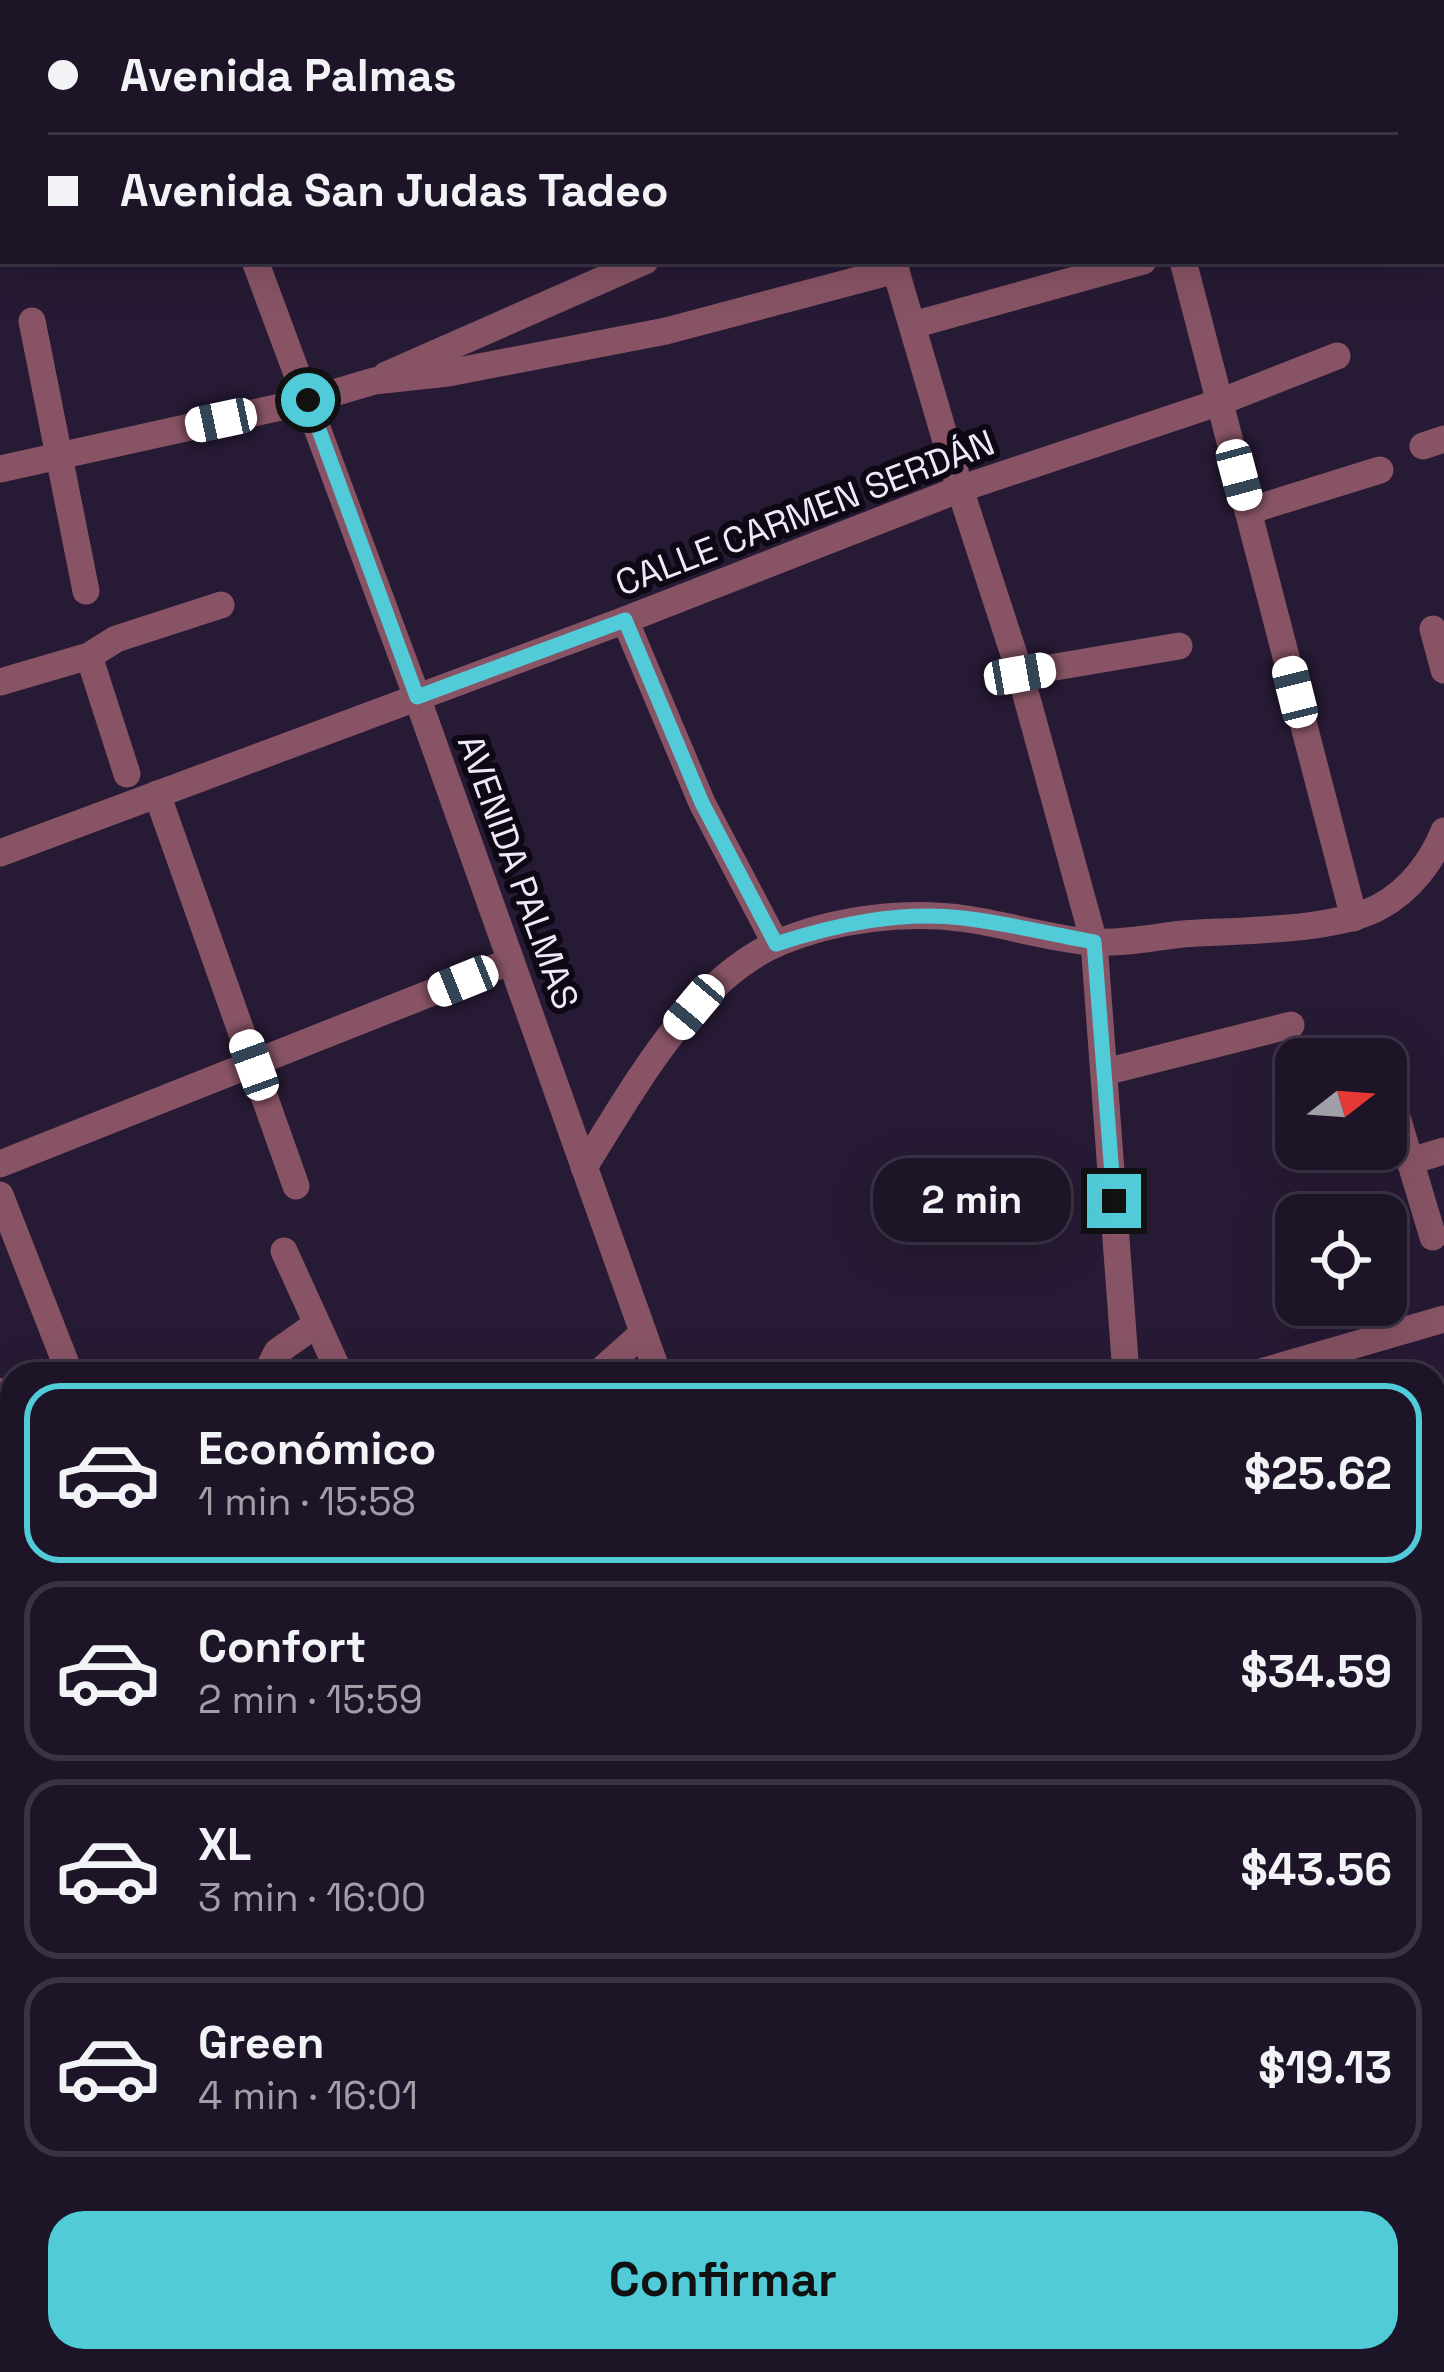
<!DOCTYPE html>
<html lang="es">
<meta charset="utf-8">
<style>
:root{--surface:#1d1427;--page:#2a2133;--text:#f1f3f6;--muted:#a09ea7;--line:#3b3344;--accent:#52cbd8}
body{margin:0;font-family:"Space Grotesk",sans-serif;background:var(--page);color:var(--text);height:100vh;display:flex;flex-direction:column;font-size:45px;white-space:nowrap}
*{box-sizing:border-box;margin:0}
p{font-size:39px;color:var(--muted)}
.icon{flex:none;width:66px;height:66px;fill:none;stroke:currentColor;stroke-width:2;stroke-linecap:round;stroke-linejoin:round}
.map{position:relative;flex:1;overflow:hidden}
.details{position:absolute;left:0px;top:1362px;width:1446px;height:1011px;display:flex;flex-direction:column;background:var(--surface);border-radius:36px 36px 0 0;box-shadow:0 12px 48px #0002,0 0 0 3px var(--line)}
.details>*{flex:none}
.hud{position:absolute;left:0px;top:0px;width:1446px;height:264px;box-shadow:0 12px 48px #0002,0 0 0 3px var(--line);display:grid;align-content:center;height:264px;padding:0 48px;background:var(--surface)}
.needle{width:78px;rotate:73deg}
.controls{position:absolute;left:1275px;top:1038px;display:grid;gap:24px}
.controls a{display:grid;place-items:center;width:132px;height:132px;border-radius:24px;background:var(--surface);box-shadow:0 12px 48px #0002,0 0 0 3px var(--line);font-size:60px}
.end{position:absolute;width:54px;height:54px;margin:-27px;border:15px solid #52cbd8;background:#111;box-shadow:0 0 0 6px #111}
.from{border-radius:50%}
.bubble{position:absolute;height:84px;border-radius:36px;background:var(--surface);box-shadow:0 12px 48px #0002,0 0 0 3px var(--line);font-size:39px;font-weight:700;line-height:84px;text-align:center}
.car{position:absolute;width:36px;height:72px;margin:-36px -18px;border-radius:15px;box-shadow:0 0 9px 3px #0007;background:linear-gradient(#fff 24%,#345 0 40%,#fff 0 76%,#345 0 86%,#fff 0)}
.hud b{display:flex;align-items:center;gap:42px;height:114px;font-size:45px}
.hud b+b{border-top:3px solid var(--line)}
.hud i{width:30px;height:30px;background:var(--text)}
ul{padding:21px 0 0;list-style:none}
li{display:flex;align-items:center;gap:36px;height:180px;margin:0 24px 18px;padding:0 24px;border:6px solid var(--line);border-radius:36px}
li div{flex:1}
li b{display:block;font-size:45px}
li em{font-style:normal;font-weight:700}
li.selected{border-color:var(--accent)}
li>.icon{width:108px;height:108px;stroke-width:1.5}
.button{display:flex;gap:24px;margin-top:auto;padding:24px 48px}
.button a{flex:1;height:138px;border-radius:36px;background:var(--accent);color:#111;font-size:48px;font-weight:700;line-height:138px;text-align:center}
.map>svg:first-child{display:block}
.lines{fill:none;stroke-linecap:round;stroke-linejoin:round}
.river{stroke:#001620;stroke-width:33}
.path{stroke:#655a71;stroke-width:3;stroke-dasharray:9 6;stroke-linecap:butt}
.minor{stroke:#885465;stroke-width:27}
.major{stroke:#f184aa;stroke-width:30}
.route{stroke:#52cbd8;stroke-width:15}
.labels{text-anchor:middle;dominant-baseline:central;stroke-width:12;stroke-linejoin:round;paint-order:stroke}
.street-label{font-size:36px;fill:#f0e8fa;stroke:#0d0813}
</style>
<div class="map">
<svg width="1444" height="2372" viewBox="0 0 1444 2372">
<rect width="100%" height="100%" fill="#271a34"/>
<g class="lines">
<g class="river">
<path d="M1434 1537 1444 1538"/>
<path d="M0 2099 12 2094"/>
</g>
<path class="path" d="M512 0 527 2"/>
<g class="minor">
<path d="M159 0 160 3"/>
<path d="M550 0 573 3"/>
<path d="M819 0V3"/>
<path d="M1111 0 1112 3"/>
<path d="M1241 0 1242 3"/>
<path d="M980 3 989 0"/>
<path d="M1443 171H1444"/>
<path d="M0 185H3"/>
<path d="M255 261 417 697 658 1374"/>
<path d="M893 261 960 489 1020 673 1094 942 1126 1374"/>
<path d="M1183 261 1354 918"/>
<path d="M32 321 86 591"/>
<path d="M913 325 1143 261"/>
<path d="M386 375 645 261"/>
<path d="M1423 446 1444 439"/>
<path d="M0 469 303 402 374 381 448 373 666 331 896 270"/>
<path d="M1248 511 1380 470"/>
<path d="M625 620 702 803 776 944"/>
<path d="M1433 629 1444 670"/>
<path d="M89 656 127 774"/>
<path d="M1020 673 1179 646"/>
<path d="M0 682 89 656 116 639 221 605"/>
<path d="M157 794 296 1186"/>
<path d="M0 853 625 620 960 489 1220 402 1337 356"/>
<path d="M1105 1072 1291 1025"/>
<path d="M1393 1104 1433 1237"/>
<path d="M1411 1161 1444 1151"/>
<path d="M0 1164 511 961"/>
<path d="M584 1167C632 1091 691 981 778 943 834 919 907 910 967 919 1008 925 1051 939 1092 942 1122 944 1154 937 1183 934 1237 930 1336 932 1381 906 1410 890 1432 861 1444 831"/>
<path d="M0 1195 70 1374"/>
<path d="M284 1251 340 1374"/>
<path d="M266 1374 277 1352 315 1325"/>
<path d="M597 1374 643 1333"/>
<path d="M1254 1374 1444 1319"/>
<path d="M0 1392 12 1390"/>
<path d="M0 1596 12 1593"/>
<path d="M0 1750 12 1744"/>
<path d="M1434 1790 1444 1793"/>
<path d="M0 2024 12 2030"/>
<path d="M240 2361 245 2372"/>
<path d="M433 2361 438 2372"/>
<path d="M636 2361 640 2372"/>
<path d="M819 2361 823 2372"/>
<path d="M972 2361 1046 2372"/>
<path d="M121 2372 137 2361"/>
<path d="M762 2372 794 2361"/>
<path d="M932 2372 933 2361"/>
</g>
<g class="major">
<path d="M1434 2099 1444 2097"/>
<path d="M1434 2122 1444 2119"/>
<path d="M1434 2157 1444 2152"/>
<path d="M1170 2372 1174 2361"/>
<path d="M1195 2372 1199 2361"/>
<path d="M1237 2372 1243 2361"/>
</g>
</g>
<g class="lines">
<path class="route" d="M308 400 417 697 625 620 702 803 776 944C837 924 899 911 963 918 1006 923 1050 934 1094 942L1114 1201"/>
</g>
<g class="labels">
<g class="street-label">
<text transform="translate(805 513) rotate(-21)">CALLE CARMEN SERDÁN</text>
<text transform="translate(518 872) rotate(70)">AVENIDA PALMAS</text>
</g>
</g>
</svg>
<div class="controls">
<a><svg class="needle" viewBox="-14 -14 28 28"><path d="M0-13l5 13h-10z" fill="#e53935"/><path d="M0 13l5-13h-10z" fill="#a09ea7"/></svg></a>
<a><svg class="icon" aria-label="locate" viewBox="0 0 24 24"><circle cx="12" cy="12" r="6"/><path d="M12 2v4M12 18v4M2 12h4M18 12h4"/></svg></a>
</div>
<i class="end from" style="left:308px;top:400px"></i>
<i class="end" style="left:1114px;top:1201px"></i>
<div class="bubble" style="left:873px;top:1158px;width:198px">2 min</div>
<i class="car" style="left:221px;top:420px;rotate:258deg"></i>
<i class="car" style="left:1239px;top:475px;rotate:165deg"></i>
<i class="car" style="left:1020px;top:674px;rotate:80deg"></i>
<i class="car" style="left:1295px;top:692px;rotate:346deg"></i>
<i class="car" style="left:463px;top:981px;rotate:248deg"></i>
<i class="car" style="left:694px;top:1007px;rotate:220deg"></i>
<i class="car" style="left:254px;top:1065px;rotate:340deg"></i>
<div class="hud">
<b><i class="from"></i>Avenida Palmas</b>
<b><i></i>Avenida San Judas Tadeo</b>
</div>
<section class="details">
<ul>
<li class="selected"><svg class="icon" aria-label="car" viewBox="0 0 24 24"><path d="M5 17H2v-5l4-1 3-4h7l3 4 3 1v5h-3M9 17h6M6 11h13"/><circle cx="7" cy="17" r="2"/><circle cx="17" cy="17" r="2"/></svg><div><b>Económico</b><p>1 min · 15:58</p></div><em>$25.62</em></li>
<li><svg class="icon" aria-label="car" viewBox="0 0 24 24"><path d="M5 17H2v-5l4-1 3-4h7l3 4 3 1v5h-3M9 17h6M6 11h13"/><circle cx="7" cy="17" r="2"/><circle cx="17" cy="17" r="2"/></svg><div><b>Confort</b><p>2 min · 15:59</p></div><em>$34.59</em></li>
<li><svg class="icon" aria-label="car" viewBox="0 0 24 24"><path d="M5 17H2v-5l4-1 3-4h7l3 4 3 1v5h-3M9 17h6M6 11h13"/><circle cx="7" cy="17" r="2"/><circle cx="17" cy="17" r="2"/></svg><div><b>XL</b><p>3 min · 16:00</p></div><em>$43.56</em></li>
<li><svg class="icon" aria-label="car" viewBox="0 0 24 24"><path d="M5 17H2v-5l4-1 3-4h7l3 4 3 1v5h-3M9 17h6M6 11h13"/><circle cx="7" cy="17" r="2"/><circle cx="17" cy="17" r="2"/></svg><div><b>Green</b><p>4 min · 16:01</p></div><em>$19.13</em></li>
</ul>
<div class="button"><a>Confirmar</a></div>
</section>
</div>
